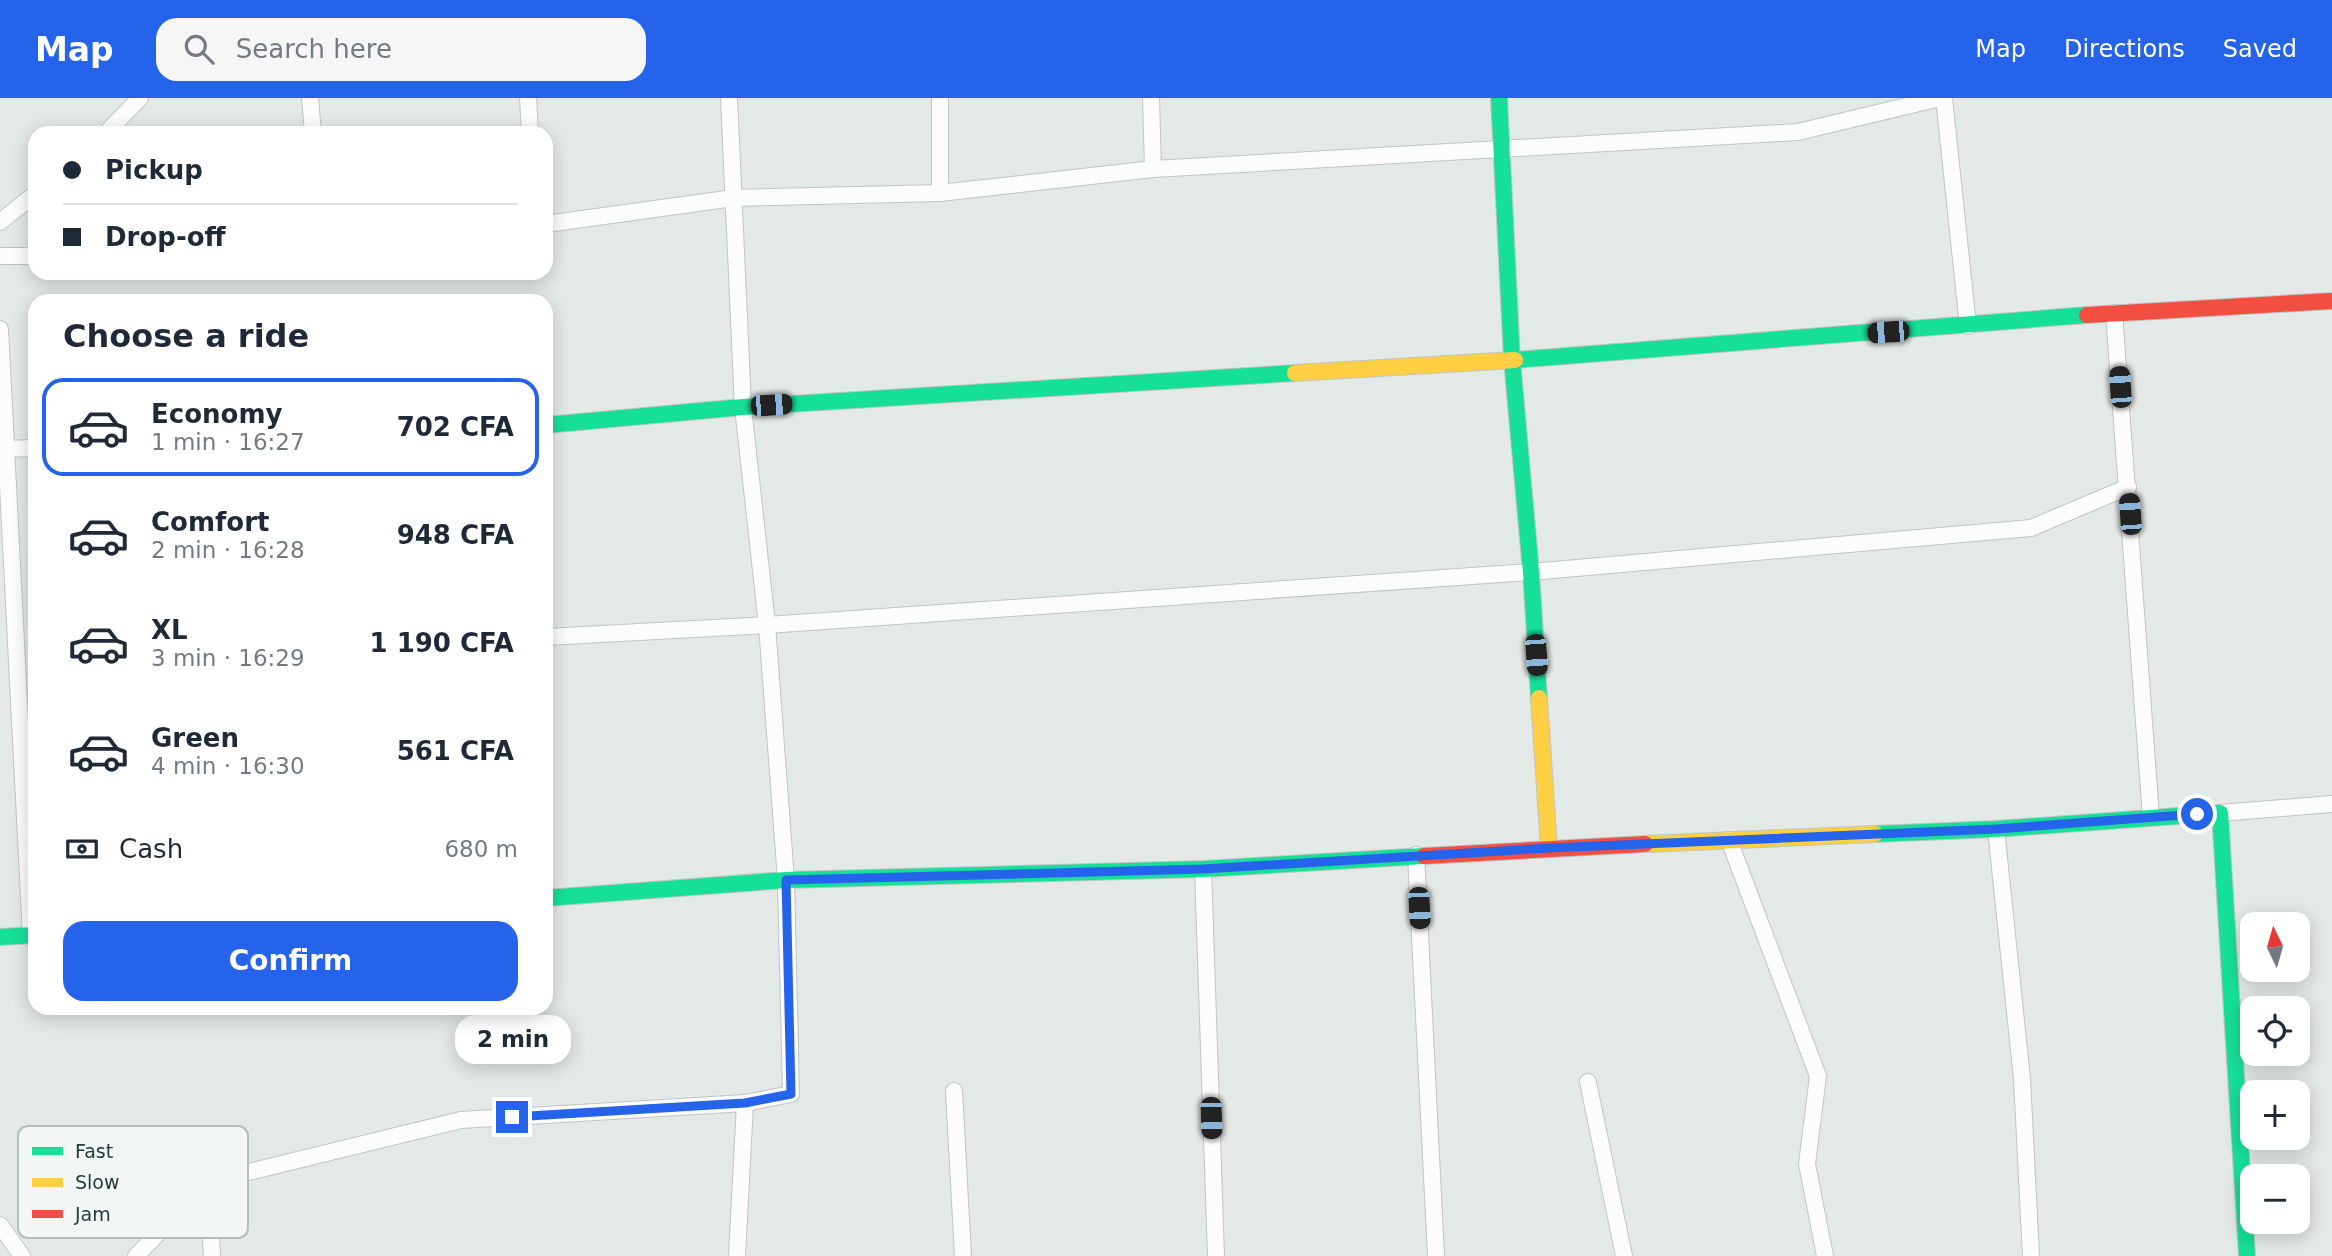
<!DOCTYPE html>
<meta charset="utf-8">
<style>
:root{--surface:#fff;--page:#f6f6f7;--text:#1f2937;--muted:#747a83;--line:#e0e1e3;--accent:#2563eb}
body{margin:0;font-family:"DejaVu Sans",sans-serif;background:var(--page);color:var(--text);height:100vh;display:flex;flex-direction:column;font-size:26px;white-space:nowrap}
*{box-sizing:border-box;margin:0}
p{font-size:23px;color:var(--muted)}
.icon{flex:none;width:38px;height:38px;fill:none;stroke:currentColor;stroke-width:2;stroke-linecap:round;stroke-linejoin:round}
.map{position:relative;flex:1;overflow:hidden}
.sheet{position:absolute;left:28px;top:196px;width:525px;height:721px;display:flex;flex-direction:column;background:var(--surface);border-radius:21px;box-shadow:0 4px 18px #0003}
.sheet>*{flex:none}
.top-card{position:absolute;left:28px;top:28px;width:525px;height:154px;border-radius:21px;box-shadow:0 4px 18px #0003;display:grid;align-content:center;height:154px;padding:0 35px;background:var(--surface)}
.needle{width:46px;rotate:355deg}
.fabs{position:absolute;left:2240px;top:814px;display:grid;gap:14px}
.fabs a{display:grid;place-items:center;width:70px;height:70px;border-radius:14px;background:var(--surface);box-shadow:0 4px 18px #0003;font-size:35px}
.end{position:absolute;width:32px;height:32px;margin:-16px;border:9px solid #2563eb;background:#fff;box-shadow:0 0 0 4px #fff}
.from{border-radius:50%}
.bubble{position:absolute;height:49px;border-radius:21px;background:var(--surface);box-shadow:0 4px 18px #0003;font-size:23px;font-weight:700;line-height:49px;text-align:center}
.car{position:absolute;width:21px;height:42px;margin:-21px -10px;border-radius:9px;box-shadow:0 0 5px 2px #0007;background:linear-gradient(#222 24%,#8ab4d8 0 40%,#222 0 76%,#8ab4d8 0 86%,#222 0)}
.top-card b{display:flex;align-items:center;gap:24px;height:66px;font-size:26px}
.top-card b+b{border-top:2px solid var(--line)}
.top-card i{width:18px;height:18px;background:var(--text)}
ul{padding:0;list-style:none}
li{display:flex;align-items:center;gap:21px;height:98px;margin:0 14px 10px;padding:0 21px;border:4px solid transparent;border-radius:21px}
li div{flex:1}
li b{display:block;font-size:26px}
li em{font-style:normal;font-weight:700}
li.selected{border-color:var(--accent)}
li>.icon{width:63px;height:63px;stroke-width:1.5}
h2{padding:0 35px;font-size:32px;line-height:84px}
.pay{display:flex;align-items:center;gap:18px;height:77px;padding:0 35px;font-size:26px}
.pay p{margin-inline-start:auto}
.primary-button{display:flex;gap:14px;margin-top:auto;padding:14px 35px}
.primary-button a{flex:1;height:80px;border-radius:21px;background:var(--accent);color:#fff;font-size:28px;font-weight:700;line-height:80px;text-align:center}
header{display:flex;align-items:center;gap:42px;box-sizing:border-box;height:98px;padding:0 35px;background:var(--accent);color:#fff}
header strong{font-size:33px}
nav{display:flex;gap:38px;margin-inline-start:auto;font-size:24px}
.search{width:490px;height:63px;background:var(--page);display:flex;align-items:center;gap:18px;box-sizing:border-box;padding:0 24px;border-radius:21px;color:var(--muted);font-size:26px}
.map>svg:first-child{display:block}
.lines{fill:none;stroke-linecap:round;stroke-linejoin:round}
.street-casing{stroke:#c0c5c3;stroke-width:18}
.fast-casing{stroke:#c0c6c4;stroke-width:18}
.slow-casing{stroke:#c0c6c4;stroke-width:18}
.jam-casing{stroke:#c0c6c4;stroke-width:18}
.street{stroke:#fbfcfb;stroke-width:16}
.fast{stroke:#16e098;stroke-width:16}
.slow{stroke:#ffcf43;stroke-width:16}
.jam{stroke:#f24e42;stroke-width:16}
.route{stroke:#2563eb;stroke-width:9}
.key{fill:#f2f7f5;stroke:#b4bebc;stroke-width:2}
.key-label{font-size:19px;fill:#233a36}
</style>
<header>
<strong>Map</strong>
<div class="search"><svg class="icon" aria-label="search" viewBox="0 0 24 24"><circle cx="10" cy="10" r="6"/><path d="M15 15l6 6"/></svg>Search here</div>
<nav><a>Map</a><a>Directions</a><a>Saved</a></nav>
</header>
<div class="map">
<svg width="2332" height="1158" viewBox="0 0 2332 1158">
<rect width="100%" height="100%" fill="#e3e9e6"/>
<g class="lines">
<defs>
<g id="street">
<path d="M310 0 313 35"/>
<path d="M528 0 530 35"/>
<path d="M940 0V95"/>
<path d="M1151 0 1153 71"/>
<path d="M1944 0 1968 228"/>
<path d="M106 35 140 0"/>
<path d="M0 124 35 96"/>
<path d="M546 126 734 100 940 95 1153 71 1798 34 1940 0"/>
<path d="M0 158H35"/>
<path d="M2114 215 2151 719"/>
<path d="M0 231 31 838"/>
<path d="M0 351 35 350"/>
<path d="M546 539 767 527 1531 474 2031 430 2128 389"/>
<path d="M2220 715 2332 706"/>
<path d="M1996 731 2022 981 2031 1158"/>
<path d="M1729 742 1818 978 1807 1066 1825 1158"/>
<path d="M1416 757 1436 1158"/>
<path d="M1203 771 1216 1158"/>
<path d="M1588 984 1624 1158"/>
<path d="M954 993 963 1158"/>
<path d="M0 1127 22 1158"/>
<path d="M136 1158 208 1084"/>
<path d="M212 1158 208 1084 461 1022 745 1005 791 996 786 782 767 527 743 309 729 0"/>
<path d="M737 1158 745 1005"/>
</g>
<g id="fast">
<path d="M1499 0 1512 262 1531 474 1539 600"/>
<path d="M1515 262 2087 217"/>
<path d="M546 327 743 309 1295 275"/>
<path d="M1875 736 1996 731 2220 715 2247 1158"/>
<path d="M546 800 786 782 1203 771 1424 758"/>
<path d="M0 839 35 837"/>
</g>
<g id="slow">
<path d="M1295 275 1515 262"/>
<path d="M1539 600 1549 750"/>
<path d="M1645 746 1875 736"/>
</g>
<g id="jam">
<path d="M2087 217 2332 203"/>
<path d="M1424 758 1645 746"/>
</g>
</defs>
<use href="#street" class="street-casing"/>
<use href="#fast" class="fast-casing"/>
<use href="#slow" class="slow-casing"/>
<use href="#jam" class="jam-casing"/>
<use href="#street" class="street"/>
<use href="#fast" class="fast"/>
<use href="#slow" class="slow"/>
<use href="#jam" class="jam"/>
</g>
<g class="lines">
<path class="route" d="M512 1019 745 1005 791 996 786 782 1203 771 1549 750 1996 731 2197 716"/>
</g>
<rect x="18" y="1028" width="230" height="112" rx="10" class="key"/>
<rect x="32" y="1049" width="31" height="8" fill="#16e098"/>
<rect x="32" y="1080" width="31" height="9" fill="#ffcf43"/>
<rect x="32" y="1112" width="31" height="8" fill="#f24e42"/>
<g class="key-label">
<text x="75" y="1060">Fast</text>
<text x="75" y="1091">Slow</text>
<text x="75" y="1123">Jam</text>
</g>
</svg>
<div class="fabs">
<a><svg class="needle" viewBox="-14 -14 28 28"><path d="M0-13l5 13h-10z" fill="#e53935"/><path d="M0 13l5-13h-10z" fill="#747a83"/></svg></a>
<a><svg class="icon" aria-label="locate" viewBox="0 0 24 24"><circle cx="12" cy="12" r="6"/><path d="M12 2v4M12 18v4M2 12h4M18 12h4"/></svg></a>
<a>+</a>
<a>−</a>
</div>
<i class="end from" style="left:2197px;top:716px"></i>
<i class="end" style="left:512px;top:1019px"></i>
<div class="bubble" style="left:455px;top:917px;width:116px">2 min</div>
<i class="car" style="left:1888px;top:234px;rotate:266deg"></i>
<i class="car" style="left:2120px;top:289px;rotate:356deg"></i>
<i class="car" style="left:771px;top:307px;rotate:86deg"></i>
<i class="car" style="left:2130px;top:416px;rotate:356deg"></i>
<i class="car" style="left:1536px;top:557px;rotate:176deg"></i>
<i class="car" style="left:1419px;top:810px;rotate:177deg"></i>
<i class="car" style="left:1211px;top:1020px;rotate:178deg"></i>
<div class="top-card">
<b><i class="from"></i>Pickup</b>
<b><i></i>Drop-off</b>
</div>
<section class="sheet">
<h2>Choose a ride</h2>
<ul>
<li class="selected"><svg class="icon" aria-label="car" viewBox="0 0 24 24"><path d="M5 17H2v-5l4-1 3-4h7l3 4 3 1v5h-3M9 17h6M6 11h13"/><circle cx="7" cy="17" r="2"/><circle cx="17" cy="17" r="2"/></svg><div><b>Economy</b><p>1 min · 16:27</p></div><em>702 CFA</em></li>
<li><svg class="icon" aria-label="car" viewBox="0 0 24 24"><path d="M5 17H2v-5l4-1 3-4h7l3 4 3 1v5h-3M9 17h6M6 11h13"/><circle cx="7" cy="17" r="2"/><circle cx="17" cy="17" r="2"/></svg><div><b>Comfort</b><p>2 min · 16:28</p></div><em>948 CFA</em></li>
<li><svg class="icon" aria-label="car" viewBox="0 0 24 24"><path d="M5 17H2v-5l4-1 3-4h7l3 4 3 1v5h-3M9 17h6M6 11h13"/><circle cx="7" cy="17" r="2"/><circle cx="17" cy="17" r="2"/></svg><div><b>XL</b><p>3 min · 16:29</p></div><em>1 190 CFA</em></li>
<li><svg class="icon" aria-label="car" viewBox="0 0 24 24"><path d="M5 17H2v-5l4-1 3-4h7l3 4 3 1v5h-3M9 17h6M6 11h13"/><circle cx="7" cy="17" r="2"/><circle cx="17" cy="17" r="2"/></svg><div><b>Green</b><p>4 min · 16:30</p></div><em>561 CFA</em></li>
</ul>
<div class="pay"><svg class="icon" aria-label="cash" viewBox="0 0 24 24"><path d="M3 7h18v10H3z"/><circle cx="12" cy="12" r="2"/></svg>Cash<p>680 m</p></div>
<div class="primary-button"><a>Confirm</a></div>
</section>
</div>
